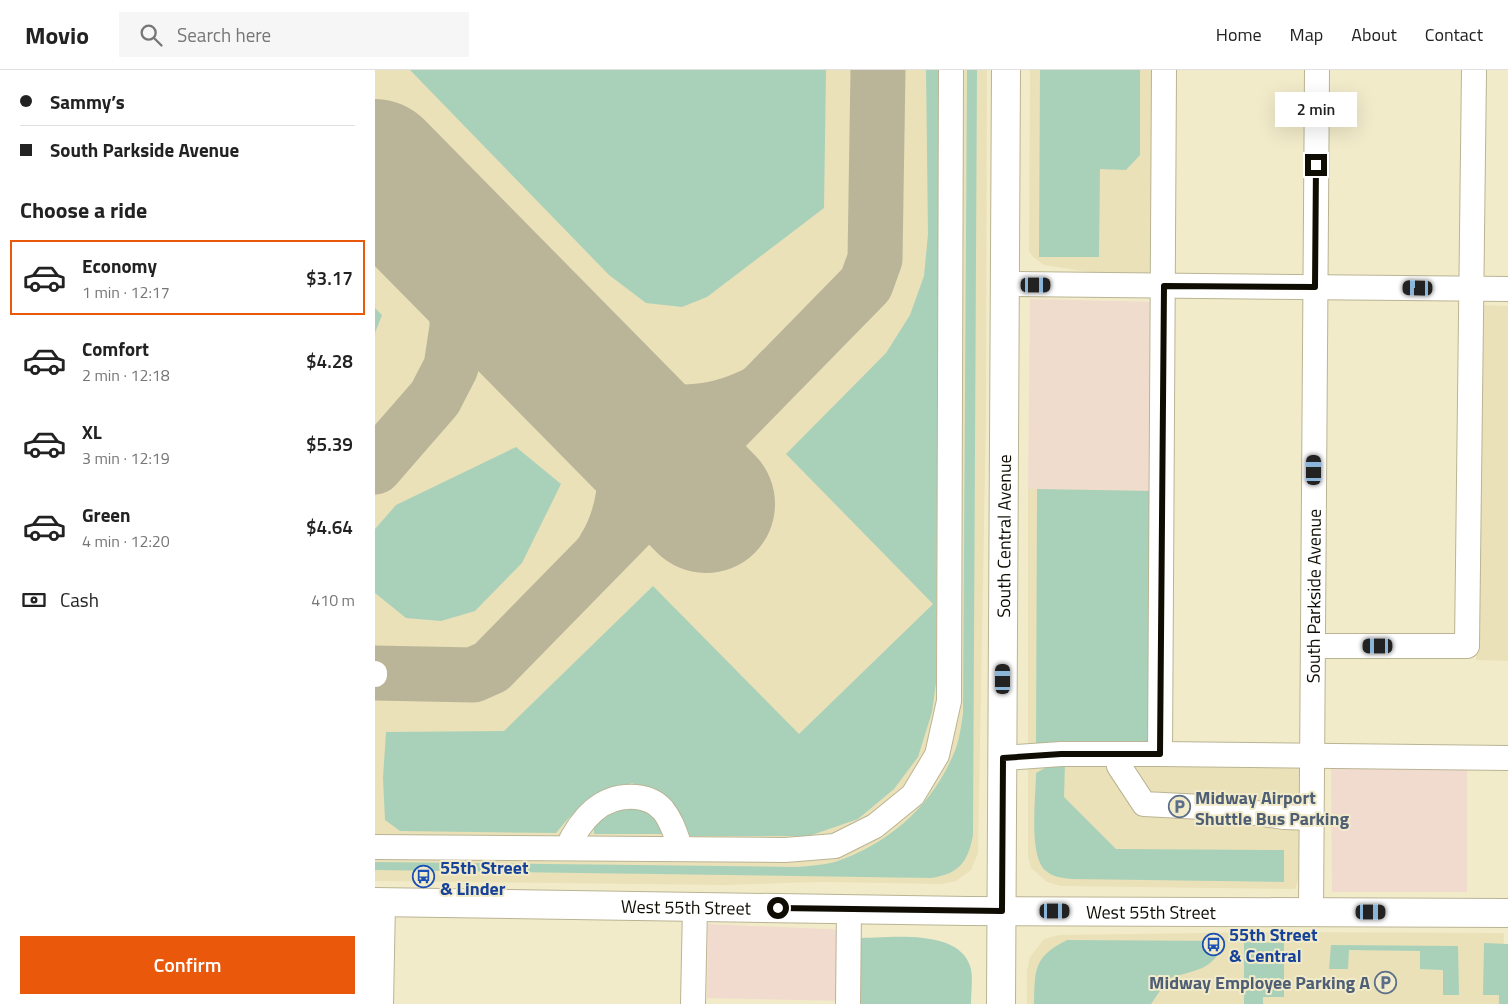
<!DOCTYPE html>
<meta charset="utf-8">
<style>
:root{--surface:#fff;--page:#f6f6f6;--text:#222;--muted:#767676;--line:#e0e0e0;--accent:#ea580c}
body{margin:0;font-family:"Titillium Web",sans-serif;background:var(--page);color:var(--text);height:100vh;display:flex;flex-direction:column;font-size:19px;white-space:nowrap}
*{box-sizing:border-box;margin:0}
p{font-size:16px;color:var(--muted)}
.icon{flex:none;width:28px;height:28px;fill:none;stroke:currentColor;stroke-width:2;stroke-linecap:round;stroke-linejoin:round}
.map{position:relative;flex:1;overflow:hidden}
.panel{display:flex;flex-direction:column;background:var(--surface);width:375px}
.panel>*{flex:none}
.guide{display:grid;align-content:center;height:110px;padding:0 20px;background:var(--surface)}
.end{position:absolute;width:22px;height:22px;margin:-11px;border:6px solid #0f0d03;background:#fff;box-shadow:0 0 0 2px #fff}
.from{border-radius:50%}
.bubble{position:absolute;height:35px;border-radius:0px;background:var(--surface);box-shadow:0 5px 20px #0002;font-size:16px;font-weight:600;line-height:35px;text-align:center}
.car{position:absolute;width:15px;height:30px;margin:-15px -8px;border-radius:6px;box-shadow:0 0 4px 1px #0007;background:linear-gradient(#222 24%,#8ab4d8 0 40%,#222 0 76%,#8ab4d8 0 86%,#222 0)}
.guide b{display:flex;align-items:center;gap:18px;height:48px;font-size:19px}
.guide b+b{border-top:1px solid var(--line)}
.guide i{width:12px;height:12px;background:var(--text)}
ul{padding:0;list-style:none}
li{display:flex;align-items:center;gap:15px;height:75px;margin:0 10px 8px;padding:0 10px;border:2px solid transparent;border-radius:0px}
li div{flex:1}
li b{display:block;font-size:19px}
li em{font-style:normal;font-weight:600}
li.current{border-color:var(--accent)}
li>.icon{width:45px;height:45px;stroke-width:1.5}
h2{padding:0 20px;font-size:22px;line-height:60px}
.pay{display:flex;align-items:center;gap:12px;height:55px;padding:0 20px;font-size:19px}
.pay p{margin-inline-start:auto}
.button{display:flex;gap:10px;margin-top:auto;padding:10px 20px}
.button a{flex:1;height:58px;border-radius:0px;background:var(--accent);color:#fff;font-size:20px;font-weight:600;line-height:58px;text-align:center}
header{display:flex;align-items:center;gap:30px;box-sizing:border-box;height:70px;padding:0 25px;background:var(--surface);border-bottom:1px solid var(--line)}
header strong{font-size:24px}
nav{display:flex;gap:28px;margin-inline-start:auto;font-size:18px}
.search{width:350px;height:45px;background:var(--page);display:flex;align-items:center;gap:12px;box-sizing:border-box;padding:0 18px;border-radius:0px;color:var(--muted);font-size:19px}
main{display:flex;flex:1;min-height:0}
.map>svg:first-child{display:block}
.commercial{fill:#f1dbcf}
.industrial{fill:#f0dccd}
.built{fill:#eae1b8}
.green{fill:#a9d1ba}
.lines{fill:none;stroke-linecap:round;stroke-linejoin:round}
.taxiway{stroke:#bab499;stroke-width:55}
.runway{stroke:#bab499;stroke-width:138}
.minor-casing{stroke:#bab494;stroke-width:26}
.major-casing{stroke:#bab494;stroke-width:30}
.minor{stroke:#fff;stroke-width:24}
.major{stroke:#fff;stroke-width:28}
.route{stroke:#0f0d03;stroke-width:6}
.labels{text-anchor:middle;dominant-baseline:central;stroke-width:4;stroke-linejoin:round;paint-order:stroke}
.street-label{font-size:18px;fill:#0f0d03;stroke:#f2ebca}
.service-label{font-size:18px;font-weight:bold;fill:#4e5e75;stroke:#f2ebca;text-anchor:start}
.transit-label{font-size:18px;font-weight:bold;fill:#164399;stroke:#f2ebca;text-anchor:start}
</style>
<header>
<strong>Movio</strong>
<div class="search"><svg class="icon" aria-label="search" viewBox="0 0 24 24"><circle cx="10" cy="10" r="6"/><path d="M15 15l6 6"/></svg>Search here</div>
<nav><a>Home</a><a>Map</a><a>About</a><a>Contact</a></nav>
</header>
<main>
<section class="panel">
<div class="guide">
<b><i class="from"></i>Sammy’s</b>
<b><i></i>South Parkside Avenue</b>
</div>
<h2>Choose a ride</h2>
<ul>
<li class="current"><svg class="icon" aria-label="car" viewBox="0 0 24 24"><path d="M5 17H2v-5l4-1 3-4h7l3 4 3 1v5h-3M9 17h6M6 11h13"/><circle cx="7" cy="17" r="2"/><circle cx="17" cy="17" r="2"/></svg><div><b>Economy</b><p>1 min · 12:17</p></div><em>$3.17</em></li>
<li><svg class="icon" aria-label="car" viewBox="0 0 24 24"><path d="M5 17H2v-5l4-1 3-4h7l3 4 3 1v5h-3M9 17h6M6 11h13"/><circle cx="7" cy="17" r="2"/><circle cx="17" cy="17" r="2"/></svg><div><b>Comfort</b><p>2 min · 12:18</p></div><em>$4.28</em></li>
<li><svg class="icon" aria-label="car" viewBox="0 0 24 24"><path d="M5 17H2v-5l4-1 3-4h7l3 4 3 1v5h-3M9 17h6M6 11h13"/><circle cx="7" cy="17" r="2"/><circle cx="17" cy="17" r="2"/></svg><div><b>XL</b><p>3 min · 12:19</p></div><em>$5.39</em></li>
<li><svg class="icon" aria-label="car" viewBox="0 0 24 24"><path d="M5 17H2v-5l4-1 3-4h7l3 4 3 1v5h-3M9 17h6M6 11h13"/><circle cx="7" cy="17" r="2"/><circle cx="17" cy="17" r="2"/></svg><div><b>Green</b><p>4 min · 12:20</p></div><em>$4.64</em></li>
</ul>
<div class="pay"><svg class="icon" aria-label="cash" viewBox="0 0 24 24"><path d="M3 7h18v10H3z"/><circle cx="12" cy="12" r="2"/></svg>Cash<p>410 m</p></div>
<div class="button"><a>Confirm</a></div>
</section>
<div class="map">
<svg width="1133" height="934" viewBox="0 0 1133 934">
<rect width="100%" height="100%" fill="#f2ebca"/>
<g class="commercial">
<path d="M956 686 1092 688V822H957Z"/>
<path d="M333 854 474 860 473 931 332 928Z"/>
</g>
<path class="industrial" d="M655 229 789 232 787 422 653 419Z"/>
<g class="built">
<path d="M0 0H612L611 348 603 783 596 800 581 811 567 814 446 812 351 815 0 811Z"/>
<path d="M655 0H782L780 203 714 202 669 195 658 187 654 181Z"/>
<path d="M1103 235 1133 236V591L1101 590Z"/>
<path d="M653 419 780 421 779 679 924 694V808L920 819 686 816 672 812 656 798 653 787Z"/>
<path d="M895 862 1129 863 1127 934H652V901L655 887 669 869 684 865Z"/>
</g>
<g class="green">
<path d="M35 0H451L449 138 332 227 307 237 271 233 234 205Z"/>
<path d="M551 0H564L561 613 557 642 543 687 519 719 483 749 434 766H312L289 728 257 713C222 726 205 733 181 763L25 761 10 750 8 708 11 662 129 661 278 516 424 664 558 534 411 384 511 283 535 245 549 206 553 164Z"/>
<path d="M592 0H602L598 765C593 792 584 804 556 808L0 800V792L422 797C434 796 448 795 460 792 516 773 560 733 581 678 585 667 586 655 588 644Z"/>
<path d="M665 0H765V85L751 100 725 99 724 187H664Z"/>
<path d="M0 238 7 245 0 263Z"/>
<path d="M141 377 186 414 147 493 100 541 66 551 31 548 0 523V459L21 435Z"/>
<path d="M662 419 780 421 779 679 661 676Z"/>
<path d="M690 694 689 727 741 779 909 780V812L696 809C688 808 678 807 671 801 653 786 661 727 661 703L675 695Z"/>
<path d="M247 737H266L283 746 288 764H219V756L234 741Z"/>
<path d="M481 868C514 868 586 857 596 899 598 910 596 923 596 934H481Z"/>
<path d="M692 870 851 871C835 903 823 898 793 909L776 934H659C660 900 658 887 692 870Z"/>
<path d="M869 872 909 873V927H888V934H869Z"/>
<path d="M1109 873 1133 874V934H1124V925H1108Z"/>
<path d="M956 875 1083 876 1084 925H1068V900L1045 899V881L974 880 973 899H954Z"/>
</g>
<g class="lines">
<g class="taxiway">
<path d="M0 397 60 328 76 297 82 257V218L78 194 64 166"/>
<path d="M229 479C248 449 256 404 245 370 239 354 230 339 221 324 285 342 323 354 385 322"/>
<path d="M0 603 98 605 116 597 491 214 500 189 503 0"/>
</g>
<path class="runway" d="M0 98 331 434"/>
<defs>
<g id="minor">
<path d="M630 214 1133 219"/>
<path d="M938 576H1092L1099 0"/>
<path d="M0 605V603"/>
<path d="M742 684 744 696 769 734 847 738 909 747 937 748"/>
<path d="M785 684 789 0"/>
<path d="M628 688 686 684H785L1133 688"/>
<path d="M0 777 410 780 460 776 500 756 538 725 562 685 574 631 576 0"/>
<path d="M192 778C206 749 226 724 261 727 272 728 281 732 288 740 297 751 301 766 306 779"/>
<path id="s1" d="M936 842 942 0"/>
<path d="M6 934 8 832"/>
<path d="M318 934 320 837"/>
<path d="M473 934 474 839"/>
</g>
<g id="major">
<path id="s2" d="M0 832 593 841 1133 843"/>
<path id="s3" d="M626 934 631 0"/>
</g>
</defs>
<use href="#minor" class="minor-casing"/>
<use href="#major" class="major-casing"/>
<use href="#minor" class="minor"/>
<use href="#major" class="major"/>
</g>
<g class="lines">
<path class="route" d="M403 838 627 841 628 688 686 684H785L789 216 940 217 941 95"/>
</g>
<defs>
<symbol id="parking-ring" viewBox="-11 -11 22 22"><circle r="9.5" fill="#f2ebca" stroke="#5c6f8a" stroke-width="1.5"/><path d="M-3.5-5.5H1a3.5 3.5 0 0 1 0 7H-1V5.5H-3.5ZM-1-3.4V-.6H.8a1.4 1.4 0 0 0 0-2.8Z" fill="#5c6f8a"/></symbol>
<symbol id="bus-ring" viewBox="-11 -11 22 22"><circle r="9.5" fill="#f2ebca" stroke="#1a4fb4" stroke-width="1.5"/><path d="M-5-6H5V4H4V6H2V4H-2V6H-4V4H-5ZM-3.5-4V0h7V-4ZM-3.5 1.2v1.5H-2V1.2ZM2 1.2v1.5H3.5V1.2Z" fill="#1a4fb4"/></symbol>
</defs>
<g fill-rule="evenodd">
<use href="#parking-ring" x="792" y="724" width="25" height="25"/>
<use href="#bus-ring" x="36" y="794" width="25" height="25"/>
<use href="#bus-ring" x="826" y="862" width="25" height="25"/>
<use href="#parking-ring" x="998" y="900" width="25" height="25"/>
</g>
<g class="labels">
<g class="street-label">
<text stroke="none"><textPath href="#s3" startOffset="468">South Central Avenue</textPath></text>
<text stroke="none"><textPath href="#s1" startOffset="316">South Parkside Avenue</textPath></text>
<text stroke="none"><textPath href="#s2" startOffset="311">West 55th Street</textPath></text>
<text stroke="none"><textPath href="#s2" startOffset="776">West 55th Street</textPath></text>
</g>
<g class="service-label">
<text x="820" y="727">Midway Airport<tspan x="820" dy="21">Shuttle Bus Parking</tspan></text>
<text x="995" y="912" text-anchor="end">Midway Employee Parking A</text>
</g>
<g class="transit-label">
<text x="65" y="797">55th Street<tspan x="65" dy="21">&amp; Linder</tspan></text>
<text x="854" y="864">55th Street<tspan x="854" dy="21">&amp; Central</tspan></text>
</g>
</g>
</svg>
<i class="end from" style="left:403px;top:838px"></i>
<i class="end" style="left:941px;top:95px"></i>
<div class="bubble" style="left:900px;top:22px;width:82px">2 min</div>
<i class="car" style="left:661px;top:215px;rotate:90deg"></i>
<i class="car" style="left:1043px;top:218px;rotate:271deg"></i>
<i class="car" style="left:939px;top:400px;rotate:0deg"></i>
<i class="car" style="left:1003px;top:576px;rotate:270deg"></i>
<i class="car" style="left:628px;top:609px;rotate:0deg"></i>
<i class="car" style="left:680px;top:841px;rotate:90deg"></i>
<i class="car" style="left:996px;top:842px;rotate:90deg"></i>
</div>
</main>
